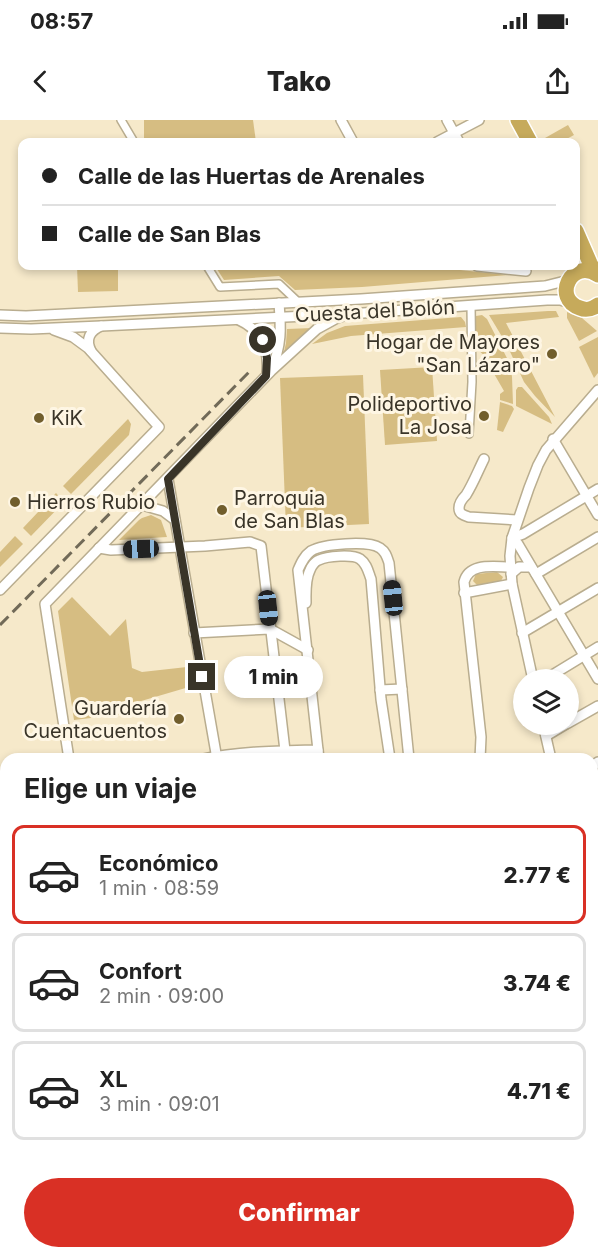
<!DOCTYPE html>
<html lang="es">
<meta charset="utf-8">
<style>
:root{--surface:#fff;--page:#f6f6f6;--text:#222;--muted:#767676;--line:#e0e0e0;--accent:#d93025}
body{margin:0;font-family:Inter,sans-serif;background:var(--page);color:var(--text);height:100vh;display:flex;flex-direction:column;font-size:22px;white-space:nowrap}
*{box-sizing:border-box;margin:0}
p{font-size:20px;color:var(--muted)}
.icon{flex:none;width:33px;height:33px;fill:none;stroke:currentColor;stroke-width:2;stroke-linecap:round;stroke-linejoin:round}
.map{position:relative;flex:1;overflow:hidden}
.drawer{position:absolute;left:0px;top:633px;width:598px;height:506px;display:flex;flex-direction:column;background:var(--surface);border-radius:18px 18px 0 0;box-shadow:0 3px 9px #0003}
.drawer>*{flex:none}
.guide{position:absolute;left:18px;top:18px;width:562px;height:132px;border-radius:12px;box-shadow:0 3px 9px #0003;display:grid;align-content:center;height:132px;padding:0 24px;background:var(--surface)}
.controls{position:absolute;left:513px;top:549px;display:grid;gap:12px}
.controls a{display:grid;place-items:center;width:66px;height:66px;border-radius:50%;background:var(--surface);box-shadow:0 3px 9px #0003;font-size:30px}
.end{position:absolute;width:27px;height:27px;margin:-14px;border:8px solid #393428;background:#fff;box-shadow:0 0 0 3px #fff}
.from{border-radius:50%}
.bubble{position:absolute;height:42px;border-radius:21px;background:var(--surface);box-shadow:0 3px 9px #0003;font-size:20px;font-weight:800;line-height:42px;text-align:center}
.car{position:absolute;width:18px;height:36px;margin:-18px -9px;border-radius:8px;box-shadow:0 0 4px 2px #0007;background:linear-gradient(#222 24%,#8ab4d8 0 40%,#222 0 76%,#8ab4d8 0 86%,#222 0)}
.guide b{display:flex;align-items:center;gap:21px;height:57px;font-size:22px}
.guide b+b{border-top:2px solid var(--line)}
.guide i{width:15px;height:15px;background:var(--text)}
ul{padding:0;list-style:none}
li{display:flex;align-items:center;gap:18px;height:99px;margin:0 12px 9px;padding:0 12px;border:3px solid var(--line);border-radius:12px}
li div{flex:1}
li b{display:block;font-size:22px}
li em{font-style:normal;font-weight:800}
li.current{border-color:var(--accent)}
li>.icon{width:54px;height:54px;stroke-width:1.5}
h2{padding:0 24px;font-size:27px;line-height:72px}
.cta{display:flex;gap:12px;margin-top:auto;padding:12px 24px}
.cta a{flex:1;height:69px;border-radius:36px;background:var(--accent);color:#fff;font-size:24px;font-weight:800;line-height:69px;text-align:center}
.status{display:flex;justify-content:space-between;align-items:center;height:42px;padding:0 30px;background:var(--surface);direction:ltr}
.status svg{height:16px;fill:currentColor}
header{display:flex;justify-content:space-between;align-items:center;height:78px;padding:0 24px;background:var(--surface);font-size:27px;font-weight:800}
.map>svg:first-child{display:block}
.green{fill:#d6bd82}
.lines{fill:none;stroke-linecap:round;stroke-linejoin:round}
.pedestrian-casing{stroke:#b9ad8f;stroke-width:10}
.minor-casing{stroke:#b9ad8f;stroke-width:12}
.trunk-casing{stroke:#fff;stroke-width:18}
.pedestrian{stroke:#fff;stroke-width:7}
.minor{stroke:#fff;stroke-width:9}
.trunk{stroke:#c6aa5b;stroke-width:15}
.rail{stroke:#716a58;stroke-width:3;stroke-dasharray:12 6;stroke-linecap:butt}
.route{stroke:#393428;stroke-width:8}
.poi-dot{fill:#715e2c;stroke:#fef6e4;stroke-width:2}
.labels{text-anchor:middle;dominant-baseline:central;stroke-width:6;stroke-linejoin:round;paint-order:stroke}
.street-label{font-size:20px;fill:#393428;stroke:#fef6e4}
.poi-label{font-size:20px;fill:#393428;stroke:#fef6e4;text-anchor:end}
</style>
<div class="status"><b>08:57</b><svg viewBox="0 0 49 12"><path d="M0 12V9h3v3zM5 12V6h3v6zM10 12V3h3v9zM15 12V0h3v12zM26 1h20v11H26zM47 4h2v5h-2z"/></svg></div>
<header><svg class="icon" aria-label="back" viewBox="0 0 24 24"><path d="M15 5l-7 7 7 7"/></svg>Tako<svg class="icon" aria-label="share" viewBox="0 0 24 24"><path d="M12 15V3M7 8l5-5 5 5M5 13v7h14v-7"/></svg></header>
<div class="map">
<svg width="598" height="1138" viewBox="0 0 598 1138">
<rect width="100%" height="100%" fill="#f6e9ca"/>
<g class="green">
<path d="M144 0H253L256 22H144Z"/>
<path d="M568 5 574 15 561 22H548L545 18Z"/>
<path d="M77 146H118V171L78 172Z"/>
<path d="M215 146H422L508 155 362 167 295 170 279 156 224 160Z"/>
<path d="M548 191H556L559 197 506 203 555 297 535 276 524 262 507 225 489 195Z"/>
<path d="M567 192 582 198 597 211 579 221 567 198Z"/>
<path d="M482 195 487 199 510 244 512 257 513 284 500 280V274L504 271 493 252 488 239 476 228V196Z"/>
<path d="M461 197 465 202 466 207 351 216 312 224 327 213 345 206Z"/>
<path d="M312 208 283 236 286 223 287 209Z"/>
<path d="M598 217V253L594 258 579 227Z"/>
<path d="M432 247 437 321 385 325 380 250Z"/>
<path d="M363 255 369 404 286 408 280 258Z"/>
<path d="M518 267H522L549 297 552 304 516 286V270Z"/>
<path d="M500 282 512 286 514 289 503 312 497 310Z"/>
<path d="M128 299 131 304 129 315 71 374 63 366Z"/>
<path d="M56 373 64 382 31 416 23 408Z"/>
<path d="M151 395 161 400 167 417 119 420 139 400 142 398Z"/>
<path d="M15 416 23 424 0 447V432Z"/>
<path d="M497 452 503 457 500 463 479 467 473 461 476 454Z"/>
<path d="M72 477 110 516 126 499 132 548 142 552 187 547 189 567 131 584 133 593 74 600 58 491Z"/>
<path d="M6 1090V1132L48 1133 45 1138H0V1092Z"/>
</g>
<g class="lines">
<defs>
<g id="pedestrian">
<path d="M121 0 134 22"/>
<path d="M207 146 220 167 279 164 298 182"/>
<path d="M469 314 472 262 471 185"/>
</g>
<g id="minor">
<path d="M341 0 353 22"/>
<path d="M447 0 459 22"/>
<path d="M437 22 479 0"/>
<path d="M477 146 526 151"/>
<path d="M0 195 26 196 361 179 545 166 569 160"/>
<path d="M239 200C261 210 269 229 267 252"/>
<path d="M0 208 31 209 101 206 349 194 547 180H560L571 183"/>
<path d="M91 231C85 219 90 211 101 206"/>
<path d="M271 249C282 227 281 207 279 183"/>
<path d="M553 319 598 395"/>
<path d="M484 339C478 351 473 364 466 375 463 378 459 383 459 388 459 394 463 395 469 397L517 400"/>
<path d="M168 359 217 639"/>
<path d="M598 369 523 414 512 418 518 424 598 559"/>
<path d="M142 385 163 391 175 400"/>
<path d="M99 428 111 430 205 426 250 422 261 426 286 639"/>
<path d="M511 454 519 447H531"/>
<path d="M536 454 598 417"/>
<path d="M0 470 159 307 88 228 73 217 54 210"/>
<path d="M464 473 512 464"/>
<path d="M306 483C306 473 305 460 310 450 311 447 315 441 319 440 327 436 353 434 360 439 367 444 368 451 371 459L381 579 390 639"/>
<path d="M194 513 270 509 308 530"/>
<path d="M522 513 598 468"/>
<path d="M533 560 512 464 510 436 512 418 529 368 538 345 546 330 598 270"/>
<path d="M544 560 598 527"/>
<path d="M380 570 402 569"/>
<path d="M568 603 598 586"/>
<path d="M543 604 551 639"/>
<path d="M546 616 566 604"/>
<path d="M69 639 45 484 271 251 317 209 337 198 349 194"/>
<path d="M203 639C241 631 280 631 318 630"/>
<path d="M319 639 298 450C301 443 304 436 311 431 323 424 368 420 380 428 386 432 387 437 389 443L409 639"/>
<path d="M480 639 481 617 464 462C469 442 494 447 510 447"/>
<path d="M592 646 598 642"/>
<path d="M0 684 6 683"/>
<path d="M592 710H598"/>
<path d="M592 807 598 832"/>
<path d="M0 1047 6 1045"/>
<path d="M118 1132 130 1138"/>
<path d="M274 1132 286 1138"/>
<path d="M308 1132 310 1138"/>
<path d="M251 1138 262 1132"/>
</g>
<g id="trunk">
<path d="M518 0 530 22"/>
<path d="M576 111 590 143 595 153"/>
<path d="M598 155C571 137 552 179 580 188 587 191 592 189 598 185"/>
<path d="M0 1080 6 1078"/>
<path d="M68 1132 74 1138"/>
</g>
</defs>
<use href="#pedestrian" class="pedestrian-casing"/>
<use href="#minor" class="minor-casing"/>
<use href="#trunk" class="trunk-casing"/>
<use href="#pedestrian" class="pedestrian"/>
<use href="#minor" class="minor"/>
<use href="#trunk" class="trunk"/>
<path class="rail" d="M0 505 251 250"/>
</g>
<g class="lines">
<path class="route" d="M202 557 168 359 266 256 267 238 263 220"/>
</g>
<g class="poi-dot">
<circle cx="552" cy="234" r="6"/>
<circle cx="484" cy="296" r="6"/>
<circle cx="39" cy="298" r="6"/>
<circle cx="15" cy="382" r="6"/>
<circle cx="222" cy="390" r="6"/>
<circle cx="179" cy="599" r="6"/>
</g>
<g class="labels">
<g class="street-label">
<text transform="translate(375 191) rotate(-3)">Cuesta del Bolón</text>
</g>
<g class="poi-label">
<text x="540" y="222">Hogar de Mayores<tspan x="540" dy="23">"San Lázaro"</tspan></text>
<text x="472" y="284">Polideportivo<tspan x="472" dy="23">La Josa</tspan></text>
<text x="51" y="298" text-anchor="start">KiK</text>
<text x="234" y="378" text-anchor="start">Parroquia<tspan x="234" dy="23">de San Blas</tspan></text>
<text x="27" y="382" text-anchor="start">Hierros Rubio</text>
<text x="167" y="588">Guardería<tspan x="167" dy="23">Cuentacuentos</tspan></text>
</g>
</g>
</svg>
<div class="controls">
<a><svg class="icon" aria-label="layers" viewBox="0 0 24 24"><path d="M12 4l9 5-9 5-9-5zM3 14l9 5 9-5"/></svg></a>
</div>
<i class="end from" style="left:263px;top:220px"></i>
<i class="end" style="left:202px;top:557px"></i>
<div class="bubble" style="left:224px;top:536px;width:99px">1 min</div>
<i class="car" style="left:141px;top:429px;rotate:268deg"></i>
<i class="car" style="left:393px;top:478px;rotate:354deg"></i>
<i class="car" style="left:268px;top:488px;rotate:174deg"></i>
<div class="guide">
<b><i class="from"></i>Calle de las Huertas de Arenales</b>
<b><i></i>Calle de San Blas</b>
</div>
<section class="drawer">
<h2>Elige un viaje</h2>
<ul>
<li class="current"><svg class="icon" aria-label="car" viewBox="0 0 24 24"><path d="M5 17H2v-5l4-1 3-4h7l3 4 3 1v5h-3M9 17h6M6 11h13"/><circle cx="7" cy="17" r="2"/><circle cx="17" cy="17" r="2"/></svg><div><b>Económico</b><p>1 min · 08:59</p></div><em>2.77 €</em></li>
<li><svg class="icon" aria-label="car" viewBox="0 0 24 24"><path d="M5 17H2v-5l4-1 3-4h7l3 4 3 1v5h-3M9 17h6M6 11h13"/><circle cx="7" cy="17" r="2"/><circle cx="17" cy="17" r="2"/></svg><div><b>Confort</b><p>2 min · 09:00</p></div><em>3.74 €</em></li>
<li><svg class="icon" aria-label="car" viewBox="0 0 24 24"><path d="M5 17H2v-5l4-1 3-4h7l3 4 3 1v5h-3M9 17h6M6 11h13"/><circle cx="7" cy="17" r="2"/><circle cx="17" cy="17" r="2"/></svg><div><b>XL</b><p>3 min · 09:01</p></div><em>4.71 €</em></li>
</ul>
<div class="cta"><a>Confirmar</a></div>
</section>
</div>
